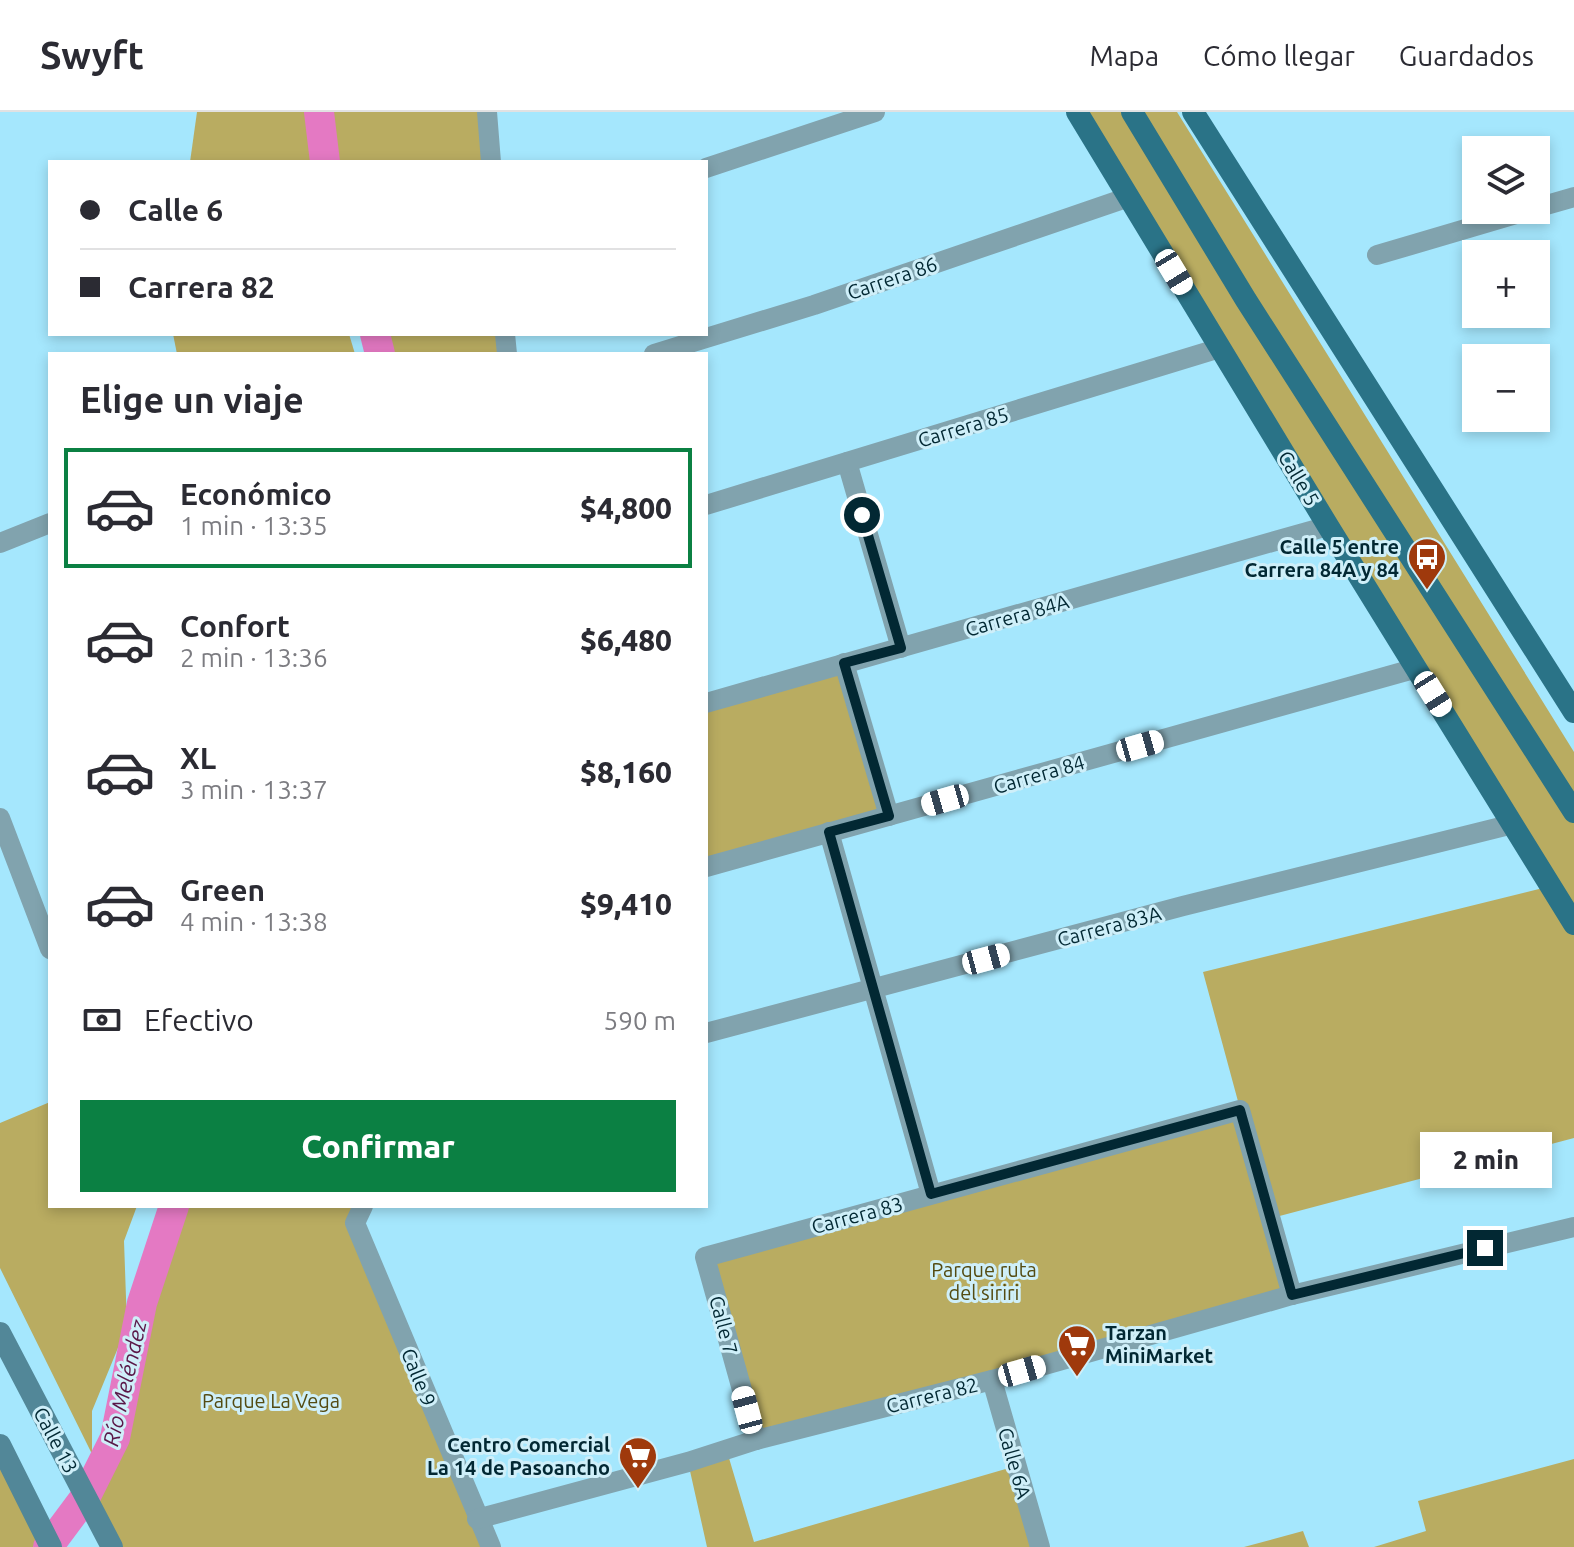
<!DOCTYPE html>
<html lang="es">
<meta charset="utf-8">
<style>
:root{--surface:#fff;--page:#f2f2f3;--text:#2b2b33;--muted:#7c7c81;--line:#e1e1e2;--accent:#0b8043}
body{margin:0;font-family:Ubuntu,sans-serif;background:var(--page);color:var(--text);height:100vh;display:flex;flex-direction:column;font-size:30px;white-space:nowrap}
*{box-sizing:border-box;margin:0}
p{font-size:26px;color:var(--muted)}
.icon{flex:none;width:44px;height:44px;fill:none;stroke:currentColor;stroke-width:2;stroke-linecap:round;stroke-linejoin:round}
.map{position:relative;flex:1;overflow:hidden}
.panel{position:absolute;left:48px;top:240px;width:660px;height:856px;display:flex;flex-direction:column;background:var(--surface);border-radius:0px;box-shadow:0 4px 12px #0003}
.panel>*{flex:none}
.top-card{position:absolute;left:48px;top:48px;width:660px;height:176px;border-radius:0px;box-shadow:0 4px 12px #0003;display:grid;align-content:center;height:176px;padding:0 32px;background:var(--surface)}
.tools{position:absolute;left:1462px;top:24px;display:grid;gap:16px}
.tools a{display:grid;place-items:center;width:88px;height:88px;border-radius:0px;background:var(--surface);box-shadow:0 4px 12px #0003;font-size:40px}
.end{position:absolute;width:36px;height:36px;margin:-18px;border:10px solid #022833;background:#fff;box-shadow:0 0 0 4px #fff}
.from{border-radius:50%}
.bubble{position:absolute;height:56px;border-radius:0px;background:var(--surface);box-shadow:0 4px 12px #0003;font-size:26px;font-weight:800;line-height:56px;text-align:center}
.car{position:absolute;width:24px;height:48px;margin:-24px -12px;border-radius:10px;box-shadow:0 0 6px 2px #0007;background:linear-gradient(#fff 24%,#345 0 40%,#fff 0 76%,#345 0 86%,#fff 0)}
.top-card b{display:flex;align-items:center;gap:28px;height:76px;font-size:30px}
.top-card b+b{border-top:2px solid var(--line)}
.top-card i{width:20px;height:20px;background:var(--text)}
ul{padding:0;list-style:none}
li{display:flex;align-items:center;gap:24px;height:120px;margin:0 16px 12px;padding:0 16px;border:4px solid transparent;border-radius:0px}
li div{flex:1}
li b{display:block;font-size:30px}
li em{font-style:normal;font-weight:800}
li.on{border-color:var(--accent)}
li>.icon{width:72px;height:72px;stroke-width:1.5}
h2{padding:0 32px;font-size:36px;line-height:96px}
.pay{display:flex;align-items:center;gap:20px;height:88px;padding:0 32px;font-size:30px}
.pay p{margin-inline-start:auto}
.cta{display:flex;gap:16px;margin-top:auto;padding:16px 32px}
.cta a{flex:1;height:92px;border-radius:0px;background:var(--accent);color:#fff;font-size:32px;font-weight:800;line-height:92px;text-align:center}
header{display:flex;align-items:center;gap:48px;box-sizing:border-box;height:112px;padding:0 40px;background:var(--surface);border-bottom:2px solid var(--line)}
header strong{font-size:38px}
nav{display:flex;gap:44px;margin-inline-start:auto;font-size:28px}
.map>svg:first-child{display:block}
.green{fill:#b9ac61}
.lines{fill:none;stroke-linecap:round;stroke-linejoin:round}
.river{stroke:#e479c3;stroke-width:30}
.minor{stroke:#81a3ae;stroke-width:20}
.secondary{stroke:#528798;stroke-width:22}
.primary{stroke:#2a7387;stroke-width:22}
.route{stroke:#022833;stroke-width:10}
.labels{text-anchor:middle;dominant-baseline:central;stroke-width:6;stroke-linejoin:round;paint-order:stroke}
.street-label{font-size:20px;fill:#022833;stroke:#cfeff9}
.poi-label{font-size:20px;font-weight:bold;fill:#022833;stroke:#cfeff9;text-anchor:end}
.park-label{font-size:20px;fill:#544b12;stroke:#cfeff9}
.water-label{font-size:22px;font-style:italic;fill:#5a1848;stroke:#cfeff9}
</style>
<header>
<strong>Swyft</strong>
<nav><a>Mapa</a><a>Cómo llegar</a><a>Guardados</a></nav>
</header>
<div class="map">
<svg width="1574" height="1435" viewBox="0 0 1574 1435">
<rect width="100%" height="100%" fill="#a5e7fd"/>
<g class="green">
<path d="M197 0H311L315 50H190Z"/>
<path d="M319 0H487L491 50H325Z"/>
<path d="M1077 0H1177L1574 640V1026L1272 1106 1292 1183 756 1328 705 1145 1239 993 1203 860 1551 774Z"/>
<path d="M173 222H349L355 242H177Z"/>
<path d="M375 222H505L507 242H380Z"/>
<path d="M844 551 889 704 706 755V591Z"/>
<path d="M50 990V1094H137L124 1129 127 1214 92 1299V1342L0 1156V1011Z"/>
<path d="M174 1094H363L355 1111 491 1435H112L86 1384 115 1326 142 1191Z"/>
<path d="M0 1333 51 1435H0Z"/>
<path d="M726 1336 754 1430 1016 1354 1040 1435H707L688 1350Z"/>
<path d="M1574 1347V1435H1374L1426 1419 1418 1389Z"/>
<path d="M1303 1419 1309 1435H1244Z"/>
</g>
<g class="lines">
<g class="river">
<path d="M319 0 325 50"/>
<path d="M375 222 380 242"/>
<path d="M48 1435 86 1384 115 1326 142 1191 174 1094"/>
</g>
<g class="minor">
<path d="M487 0 491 50"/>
<path d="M706 56 875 0"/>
<path d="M1536 96 1574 85"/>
<path d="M1377 143 1530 98"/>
<path d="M505 222 507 242"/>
<path d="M654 242 814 193 1129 85"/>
<path d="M847 350 901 536"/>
<path d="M706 393 1220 236"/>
<path d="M0 431 50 411"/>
<path d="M844 551 889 704"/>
<path d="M706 591 1328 414"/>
<path d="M0 706 50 837"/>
<path d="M829 720 931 1082"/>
<path d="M706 755 1417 556"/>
<path d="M706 921 1183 794 1513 712"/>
<path d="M363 1094 355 1111 491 1435"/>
<path d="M992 1268 1040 1435"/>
<path d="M756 1328 705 1145 1240 998 1292 1183"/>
<path d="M477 1407 688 1350 756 1328 992 1268 1292 1183 1574 1115"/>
</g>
<g class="secondary">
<path d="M0 1221 112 1435"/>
<path d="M0 1333 51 1435"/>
</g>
<g class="primary">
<path d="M1077 0 1328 414 1574 812"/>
<path d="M1132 0 1246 188 1574 700"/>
<path d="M1193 0 1574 600"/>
</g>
</g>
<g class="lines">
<path class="route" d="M862 403 901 536 844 551 889 704 829 720 931 1082 1240 998 1292 1183 1485 1136"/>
</g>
<defs>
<symbol id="bus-pin" viewBox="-11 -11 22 30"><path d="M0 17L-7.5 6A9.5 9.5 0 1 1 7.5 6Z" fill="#9f390c" stroke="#cfeff9"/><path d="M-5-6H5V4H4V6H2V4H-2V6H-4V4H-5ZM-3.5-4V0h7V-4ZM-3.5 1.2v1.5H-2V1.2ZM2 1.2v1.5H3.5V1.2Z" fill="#fff"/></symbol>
<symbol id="supermarket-pin" viewBox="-11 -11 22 30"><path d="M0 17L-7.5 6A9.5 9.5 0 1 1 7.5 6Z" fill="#9f390c" stroke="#cfeff9"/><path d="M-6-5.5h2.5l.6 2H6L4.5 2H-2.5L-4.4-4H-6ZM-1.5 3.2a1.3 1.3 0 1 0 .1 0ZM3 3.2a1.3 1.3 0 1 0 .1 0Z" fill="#fff"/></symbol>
</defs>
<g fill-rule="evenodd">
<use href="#bus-pin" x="1405" y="423" width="44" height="60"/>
<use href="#supermarket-pin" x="1055" y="1210" width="44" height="60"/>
<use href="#supermarket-pin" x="616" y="1322" width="44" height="60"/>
</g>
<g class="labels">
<g class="street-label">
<text transform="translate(892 166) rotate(-19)">Carrera 86</text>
<text transform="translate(963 315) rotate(-17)">Carrera 85</text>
<text transform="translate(1299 366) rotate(59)">Calle 5</text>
<text transform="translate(1017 503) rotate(-16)">Carrera 84A</text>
<text transform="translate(1039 662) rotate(-16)">Carrera 84</text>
<text transform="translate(1109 814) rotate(-15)">Carrera 83A</text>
<text transform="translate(857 1103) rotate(-15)">Carrera 83</text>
<text transform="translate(724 1213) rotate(75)">Calle 7</text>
<text transform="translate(419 1265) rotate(68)">Calle 9</text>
<text transform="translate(932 1283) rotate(-14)">Carrera 82</text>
<text transform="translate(56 1328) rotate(62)">Calle 13</text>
<text transform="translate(1015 1351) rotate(74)">Calle 6A</text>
</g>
<g class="poi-label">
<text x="1399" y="434">Calle 5 entre<tspan x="1399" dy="23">Carrera 84A y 84</tspan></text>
<text x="1105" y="1220" text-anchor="start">Tarzan<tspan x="1105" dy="23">MiniMarket</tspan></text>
<text x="610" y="1332">Centro Comercial<tspan x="610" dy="23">La 14 de Pasoancho</tspan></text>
</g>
<g class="park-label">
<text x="984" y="1157">Parque ruta<tspan x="984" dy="23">del siriri</tspan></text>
<text x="271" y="1288">Parque La Vega</text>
</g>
<g class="water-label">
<text transform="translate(124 1271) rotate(-77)">Río Meléndez</text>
</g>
</g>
</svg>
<div class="tools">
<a><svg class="icon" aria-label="layers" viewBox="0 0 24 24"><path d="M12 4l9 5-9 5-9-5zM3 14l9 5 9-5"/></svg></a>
<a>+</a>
<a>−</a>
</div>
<i class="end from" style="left:862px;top:403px"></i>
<i class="end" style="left:1485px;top:1136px"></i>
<div class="bubble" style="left:1420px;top:1020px;width:132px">2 min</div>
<i class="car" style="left:1174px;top:160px;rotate:149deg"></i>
<i class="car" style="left:1433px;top:582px;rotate:148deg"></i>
<i class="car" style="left:1140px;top:634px;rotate:74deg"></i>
<i class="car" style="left:945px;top:688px;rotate:254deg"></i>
<i class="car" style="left:986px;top:847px;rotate:75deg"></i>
<i class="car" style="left:1022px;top:1259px;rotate:74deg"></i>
<i class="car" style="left:747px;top:1298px;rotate:345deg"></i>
<div class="top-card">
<b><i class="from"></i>Calle 6</b>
<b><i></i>Carrera 82</b>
</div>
<section class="panel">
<h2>Elige un viaje</h2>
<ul>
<li class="on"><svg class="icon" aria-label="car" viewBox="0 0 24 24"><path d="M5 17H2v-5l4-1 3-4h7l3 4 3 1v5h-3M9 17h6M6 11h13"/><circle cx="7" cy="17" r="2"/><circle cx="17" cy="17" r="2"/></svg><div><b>Económico</b><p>1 min · 13:35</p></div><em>$4,800</em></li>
<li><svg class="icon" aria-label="car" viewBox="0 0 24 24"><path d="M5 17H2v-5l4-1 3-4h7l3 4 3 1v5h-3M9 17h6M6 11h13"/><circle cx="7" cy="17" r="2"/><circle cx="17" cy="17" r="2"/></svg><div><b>Confort</b><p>2 min · 13:36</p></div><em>$6,480</em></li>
<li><svg class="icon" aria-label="car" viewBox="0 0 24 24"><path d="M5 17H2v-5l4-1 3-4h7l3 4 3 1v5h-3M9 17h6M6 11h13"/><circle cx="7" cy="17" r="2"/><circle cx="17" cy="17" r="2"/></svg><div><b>XL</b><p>3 min · 13:37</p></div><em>$8,160</em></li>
<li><svg class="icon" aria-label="car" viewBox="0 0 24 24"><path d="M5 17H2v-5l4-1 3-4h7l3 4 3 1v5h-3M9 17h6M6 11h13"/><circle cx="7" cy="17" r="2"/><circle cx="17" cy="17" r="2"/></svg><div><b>Green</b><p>4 min · 13:38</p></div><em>$9,410</em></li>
</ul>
<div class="pay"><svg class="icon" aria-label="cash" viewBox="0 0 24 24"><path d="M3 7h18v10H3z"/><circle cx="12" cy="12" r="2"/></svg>Efectivo<p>590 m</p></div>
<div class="cta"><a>Confirmar</a></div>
</section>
</div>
